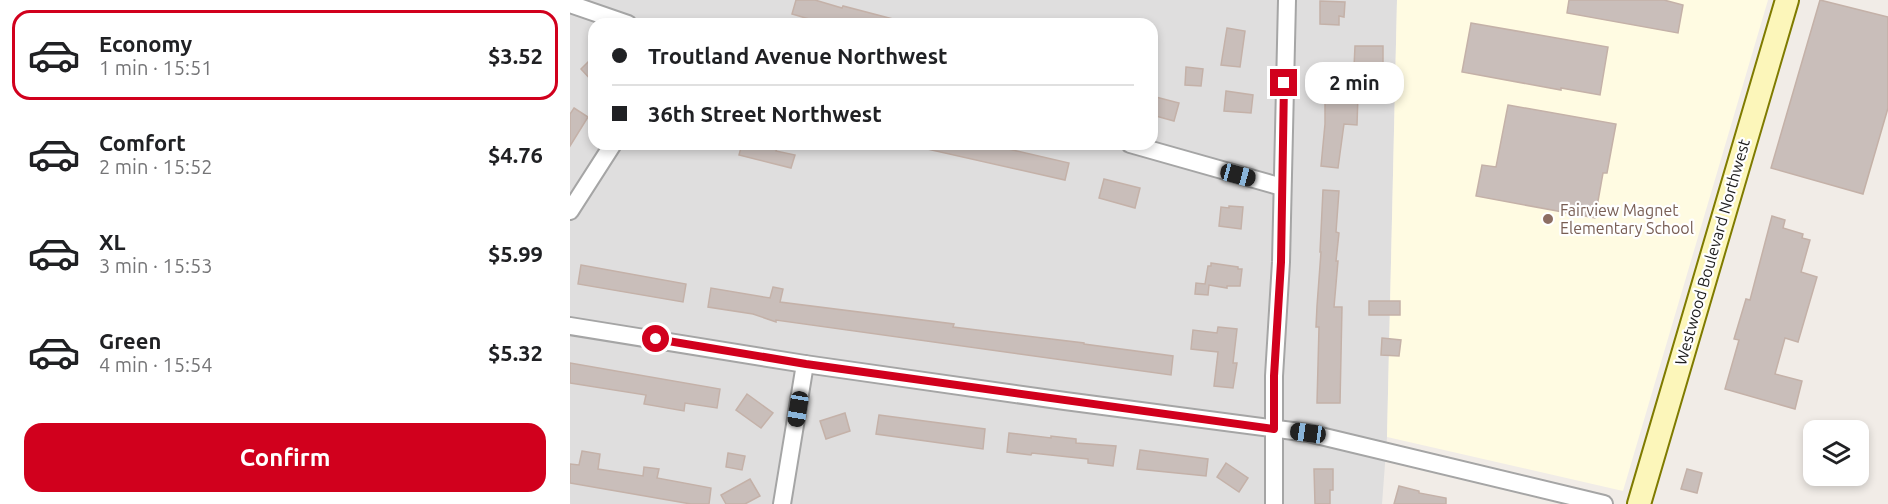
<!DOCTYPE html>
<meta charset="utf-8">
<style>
:root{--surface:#fff;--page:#f2f2f2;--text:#202124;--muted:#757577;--line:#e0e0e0;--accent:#d1001d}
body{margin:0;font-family:Ubuntu,sans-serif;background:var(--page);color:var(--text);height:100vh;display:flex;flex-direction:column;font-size:22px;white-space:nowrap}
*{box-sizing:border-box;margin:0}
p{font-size:20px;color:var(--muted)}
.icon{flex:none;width:33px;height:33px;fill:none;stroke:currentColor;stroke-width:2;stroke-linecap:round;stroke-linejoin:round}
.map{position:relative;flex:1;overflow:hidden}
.side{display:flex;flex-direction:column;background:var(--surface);width:570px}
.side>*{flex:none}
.banner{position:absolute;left:18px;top:18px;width:570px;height:132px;border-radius:18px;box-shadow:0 3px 9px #0003;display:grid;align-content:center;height:132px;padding:0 24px;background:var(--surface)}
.tools{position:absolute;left:1233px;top:420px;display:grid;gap:12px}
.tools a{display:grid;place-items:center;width:66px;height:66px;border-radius:12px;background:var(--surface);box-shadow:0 3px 9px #0003;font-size:30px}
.end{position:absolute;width:27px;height:27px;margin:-14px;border:8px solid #d1001d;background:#fff;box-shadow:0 0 0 3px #fff}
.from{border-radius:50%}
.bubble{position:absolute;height:42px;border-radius:18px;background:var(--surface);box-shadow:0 3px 9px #0003;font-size:20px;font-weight:600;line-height:42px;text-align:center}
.car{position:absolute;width:18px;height:36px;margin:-18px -9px;border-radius:8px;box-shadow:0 0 4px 2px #0007;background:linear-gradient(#222 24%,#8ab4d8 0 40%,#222 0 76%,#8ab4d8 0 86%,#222 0)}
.banner b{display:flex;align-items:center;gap:21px;height:57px;font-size:22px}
.banner b+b{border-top:2px solid var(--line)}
.banner i{width:15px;height:15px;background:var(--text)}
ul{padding:10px 0 0;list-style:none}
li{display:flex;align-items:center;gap:18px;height:90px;margin:0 12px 9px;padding:0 12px;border:3px solid transparent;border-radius:18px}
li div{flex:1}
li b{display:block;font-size:22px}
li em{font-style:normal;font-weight:600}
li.on{border-color:var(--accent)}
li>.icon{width:54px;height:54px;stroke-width:1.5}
.button{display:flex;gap:12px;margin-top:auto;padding:12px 24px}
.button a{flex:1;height:69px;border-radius:18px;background:var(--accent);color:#fff;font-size:24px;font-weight:600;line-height:69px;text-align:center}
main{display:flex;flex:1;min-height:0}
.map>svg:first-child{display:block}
.residential{fill:#dfdede;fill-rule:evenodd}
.education{fill:#fffbe2}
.building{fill:#c9beba;stroke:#c4b1a8;stroke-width:1.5}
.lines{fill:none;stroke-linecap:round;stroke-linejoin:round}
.street-casing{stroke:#a5a5a5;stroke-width:20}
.secondary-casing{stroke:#7f7b00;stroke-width:26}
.street{stroke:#fff;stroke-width:16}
.secondary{stroke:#fcf6ba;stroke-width:22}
.route{stroke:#d1001d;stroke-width:8}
.education-dot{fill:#8d6e63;stroke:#fff;stroke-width:2}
.labels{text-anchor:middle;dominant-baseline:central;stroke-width:4.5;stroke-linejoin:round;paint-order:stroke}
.education-label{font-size:16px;fill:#785e54;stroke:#fff;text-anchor:start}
.street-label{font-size:16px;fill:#212121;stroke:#fff}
</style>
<main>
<section class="side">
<ul>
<li class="on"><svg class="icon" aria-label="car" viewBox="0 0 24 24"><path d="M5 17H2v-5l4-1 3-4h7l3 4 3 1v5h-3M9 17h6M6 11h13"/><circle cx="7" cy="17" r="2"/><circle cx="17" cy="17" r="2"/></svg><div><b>Economy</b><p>1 min · 15:51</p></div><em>$3.52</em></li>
<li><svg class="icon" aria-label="car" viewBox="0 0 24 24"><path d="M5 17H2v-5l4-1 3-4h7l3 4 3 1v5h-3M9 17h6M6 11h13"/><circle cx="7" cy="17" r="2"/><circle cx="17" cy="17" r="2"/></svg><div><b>Comfort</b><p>2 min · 15:52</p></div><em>$4.76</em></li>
<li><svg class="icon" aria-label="car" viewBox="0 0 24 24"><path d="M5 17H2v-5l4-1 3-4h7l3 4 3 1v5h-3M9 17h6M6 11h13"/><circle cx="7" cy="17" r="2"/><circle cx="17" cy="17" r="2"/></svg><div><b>XL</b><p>3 min · 15:53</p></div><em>$5.99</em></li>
<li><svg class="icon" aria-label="car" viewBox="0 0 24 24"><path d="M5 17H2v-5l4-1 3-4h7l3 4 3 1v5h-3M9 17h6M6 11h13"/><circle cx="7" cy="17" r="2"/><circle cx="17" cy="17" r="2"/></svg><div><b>Green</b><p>4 min · 15:54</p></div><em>$5.32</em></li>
</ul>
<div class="button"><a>Confirm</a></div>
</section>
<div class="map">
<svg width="1318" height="504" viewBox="0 0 1318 504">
<rect width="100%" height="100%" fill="#f1ece7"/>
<path class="residential" d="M0 0H827L817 437 812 504H0ZM24 24H582V144H24Z"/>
<path class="education" d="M827 0H1198L1053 491 817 437Z"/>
<g class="building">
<path d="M226 0H245L272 8 273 6 327 20 326 24H272L258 20 256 24 222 14Z"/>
<path d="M999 0H1094L1113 5 1108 33 997 13Z"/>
<path d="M1250 0 1318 17V108L1293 194 1201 168Z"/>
<path d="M750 1 775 2 774 17 769 16V25L750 24Z"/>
<path d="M901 23 1038 47 1030 95 991 88V90L892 72Z"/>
<path d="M657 28 675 31 670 67 651 65Z"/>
<path d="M785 46H813V67H784Z"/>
<path d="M24 56V83L11 69Z"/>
<path d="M616 67 633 69 631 86 615 85Z"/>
<path d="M656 91 683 95 681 113 654 111Z"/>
<path d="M755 94 788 95 787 125 774 124 768 168 751 166 755 124Z"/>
<path d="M582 96 609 103 604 121 582 115Z"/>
<path d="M938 105 1046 124 1037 173H1033L1025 218 906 196 912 165 926 167Z"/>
<path d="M4 108 18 117 0 146V114Z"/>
<path d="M172 144H208L206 151 225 155 221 168 169 155Z"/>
<path d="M358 144H417L499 163 495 180 357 149Z"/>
<path d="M534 179 570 188 565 208 529 198Z"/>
<path d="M753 190 769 191 766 232 769 233 766 261H768L764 307H772L770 403H747L749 327H746L747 306 751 252H750Z"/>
<path d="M659 206 673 207 671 229 649 226 651 207 659 208Z"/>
<path d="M1202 216 1215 220 1213 228 1233 234 1232 238 1240 240 1231 272 1247 277 1228 342 1215 338 1205 374 1232 381 1225 409 1155 389 1169 340 1164 339 1176 299 1180 300Z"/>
<path d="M641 263 668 267V269H672L670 286H657V288L639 285 638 295 625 294 626 283 635 284 638 266H641Z"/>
<path d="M11 265 116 284 113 302 8 284Z"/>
<path d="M203 287 213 289 210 302 384 324 383 327 514 343V344L603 356 601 375 206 320V322L183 314 138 307 141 288 200 298Z"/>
<rect x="799" y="301" width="31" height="14"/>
<path d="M648 327 667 329 663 363H667L663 388 644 386 648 352 621 349 623 330 647 333Z"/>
<path d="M812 338 831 340 829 356 811 355Z"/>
<path d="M0 363 150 389 147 408 115 403 114 411 74 404 76 395 0 383Z"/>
<path d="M177 394 203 413 191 428 166 410Z"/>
<path d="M275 413 280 431 256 439 250 421Z"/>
<path d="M309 415 415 429 413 449 306 434Z"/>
<path d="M439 433 481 438V436L506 439V443L546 446 543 466 518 463V459L462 453 461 455 437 452Z"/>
<path d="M570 450 638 459 636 476 567 469Z"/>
<path d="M12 451 30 454 28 469 73 476 74 467 89 469 87 478 141 488 139 504H121L0 483V464L9 465Z"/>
<path d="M158 453 175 456 172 470 156 467Z"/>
<path d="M656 463 678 478 669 492 647 477Z"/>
<path d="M744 469H763V490H760V504H745Z"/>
<path d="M1117 469 1132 473 1127 493 1111 489Z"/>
<path d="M180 479 190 496 175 504H156L151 495Z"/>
<path d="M829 486 849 491V493L876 498V504H824Z"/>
</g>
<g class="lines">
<defs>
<g id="street">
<path d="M0 4 58 24"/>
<path d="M560 144 712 187"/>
<path d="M0 211 43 144"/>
<path d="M0 326 235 364 495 401 738 433 1034 504"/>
<path d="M212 504 235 364"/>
<path d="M704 504V376L711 262 717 0"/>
</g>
<path id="secondary" d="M1069 504 1217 0"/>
</defs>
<use href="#street" class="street-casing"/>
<use href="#secondary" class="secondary-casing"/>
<use href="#street" class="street"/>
<use href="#secondary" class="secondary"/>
</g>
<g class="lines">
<path class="route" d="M86 339 236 364 704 429V376L711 262 714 83"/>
</g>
<circle class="education-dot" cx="978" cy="219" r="6"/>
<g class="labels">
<g class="education-label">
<text x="990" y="210">Fairview Magnet<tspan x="990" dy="18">Elementary School</tspan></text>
</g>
<g class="street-label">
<text transform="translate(1142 252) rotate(-74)">Westwood Boulevard Northwest</text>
</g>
</g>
</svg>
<div class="tools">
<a><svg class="icon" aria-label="layers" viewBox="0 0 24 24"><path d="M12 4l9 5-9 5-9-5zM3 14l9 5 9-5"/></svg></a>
</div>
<i class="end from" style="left:86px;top:339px"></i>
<i class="end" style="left:714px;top:83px"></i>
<div class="bubble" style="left:735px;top:62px;width:99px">2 min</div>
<i class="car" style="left:668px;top:175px;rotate:105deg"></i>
<i class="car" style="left:228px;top:409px;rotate:189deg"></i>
<i class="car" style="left:738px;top:433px;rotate:278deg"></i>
<div class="banner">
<b><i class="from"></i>Troutland Avenue Northwest</b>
<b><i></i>36th Street Northwest</b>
</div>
</div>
</main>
